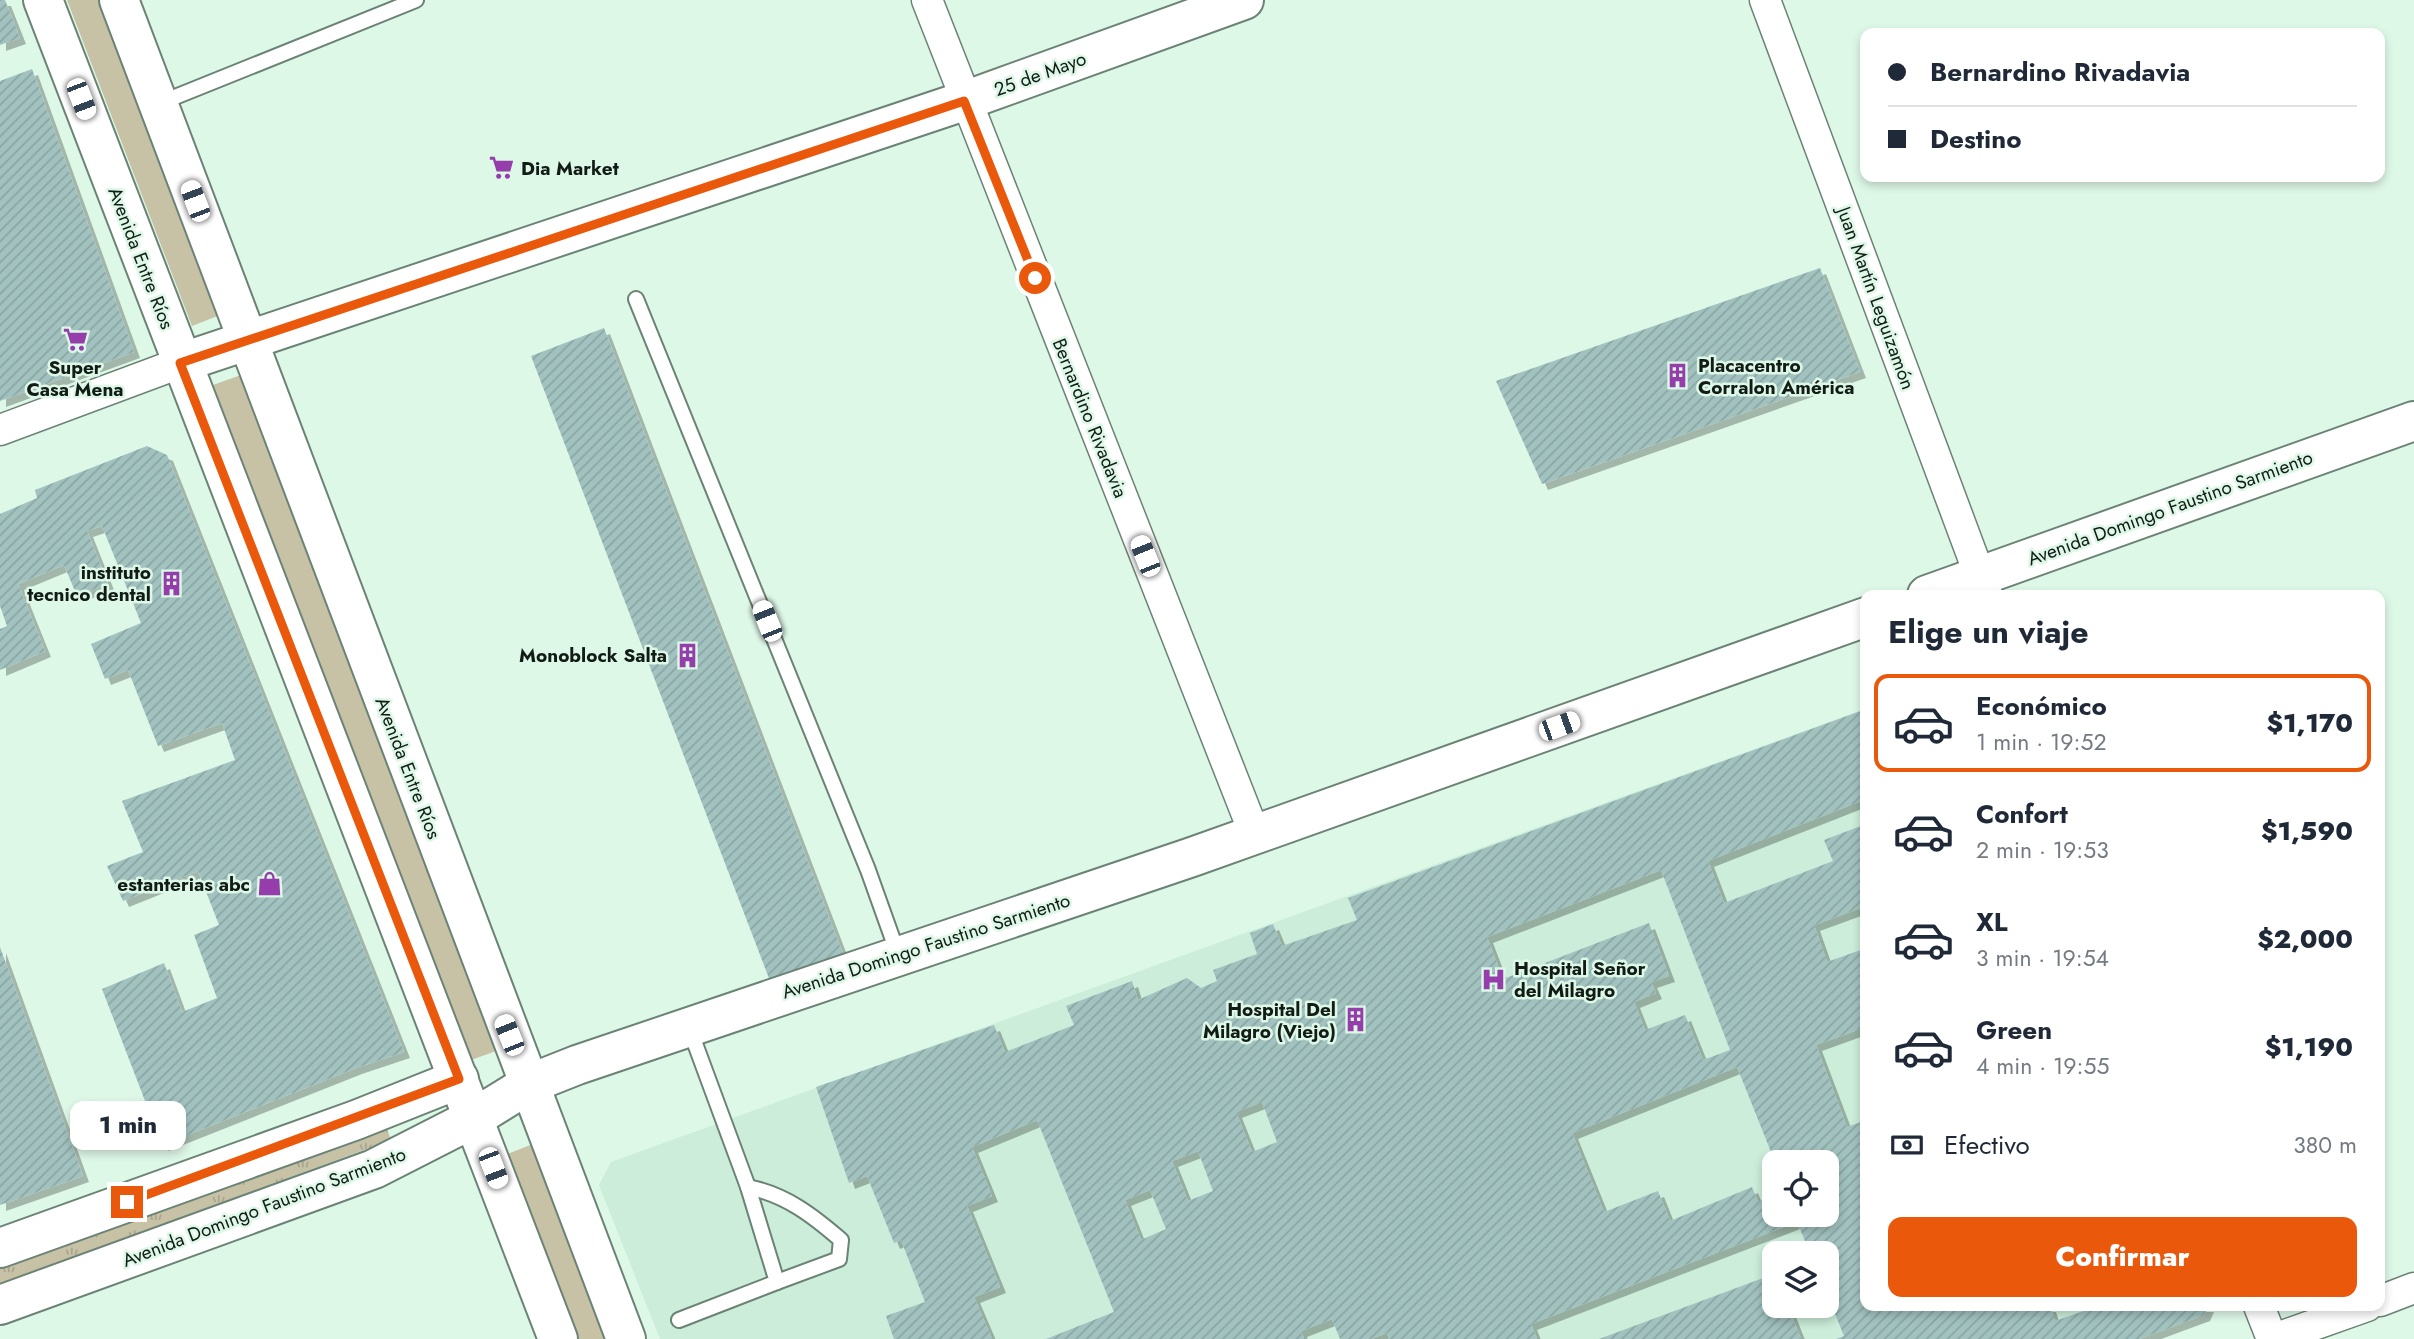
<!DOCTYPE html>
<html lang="es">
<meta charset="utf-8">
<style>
:root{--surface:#fff;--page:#f6f6f7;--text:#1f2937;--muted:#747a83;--line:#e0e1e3;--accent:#ea580c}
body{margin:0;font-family:Jost,sans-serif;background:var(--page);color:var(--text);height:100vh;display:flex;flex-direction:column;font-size:26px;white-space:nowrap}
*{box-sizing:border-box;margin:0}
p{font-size:23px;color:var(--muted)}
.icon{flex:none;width:38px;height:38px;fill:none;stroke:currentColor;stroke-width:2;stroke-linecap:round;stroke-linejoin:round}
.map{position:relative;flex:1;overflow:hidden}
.drawer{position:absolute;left:1860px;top:590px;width:525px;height:721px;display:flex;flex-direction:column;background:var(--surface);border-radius:14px;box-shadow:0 4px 10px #0003}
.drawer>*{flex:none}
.banner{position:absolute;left:1860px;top:28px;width:525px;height:154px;border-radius:14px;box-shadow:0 4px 10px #0003;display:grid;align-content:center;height:154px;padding:0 28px;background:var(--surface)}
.controls{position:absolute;left:1762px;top:1150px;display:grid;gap:14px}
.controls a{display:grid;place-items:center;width:77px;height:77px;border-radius:14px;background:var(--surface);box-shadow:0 4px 10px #0003;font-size:35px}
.end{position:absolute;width:32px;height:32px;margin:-16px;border:9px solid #ea580c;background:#fff;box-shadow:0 0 0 4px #fff}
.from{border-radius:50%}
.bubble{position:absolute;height:49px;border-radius:14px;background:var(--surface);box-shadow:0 4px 10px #0003;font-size:23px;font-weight:800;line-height:49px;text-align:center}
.car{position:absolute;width:21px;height:42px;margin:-21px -10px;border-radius:9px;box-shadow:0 0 5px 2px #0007;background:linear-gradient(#fff 24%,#345 0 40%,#fff 0 76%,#345 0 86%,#fff 0)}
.banner b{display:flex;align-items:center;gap:24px;height:66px;font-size:26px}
.banner b+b{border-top:2px solid var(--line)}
.banner i{width:18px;height:18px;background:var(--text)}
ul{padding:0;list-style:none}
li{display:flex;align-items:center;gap:21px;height:98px;margin:0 14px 10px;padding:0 14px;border:4px solid transparent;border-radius:14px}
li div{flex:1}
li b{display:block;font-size:26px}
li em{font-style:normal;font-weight:800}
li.on{border-color:var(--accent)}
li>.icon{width:63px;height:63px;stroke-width:1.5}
h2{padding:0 28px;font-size:32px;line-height:84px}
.pay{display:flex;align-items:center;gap:18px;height:77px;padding:0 28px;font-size:26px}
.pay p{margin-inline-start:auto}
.button{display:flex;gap:14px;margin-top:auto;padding:14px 28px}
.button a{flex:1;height:80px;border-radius:14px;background:var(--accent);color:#fff;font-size:28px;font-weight:800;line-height:80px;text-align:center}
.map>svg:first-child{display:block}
.built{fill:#cbedd9;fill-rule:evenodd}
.grass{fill:#c7c1a6}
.park{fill:url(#park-tufts)}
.building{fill:url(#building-hatch);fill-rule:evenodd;filter:url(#shadow)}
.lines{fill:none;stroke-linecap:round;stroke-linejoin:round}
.lane-casing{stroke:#6b8375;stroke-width:18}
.street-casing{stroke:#6b8375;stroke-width:33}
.secondary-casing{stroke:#6b8375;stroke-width:42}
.lane{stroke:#fff;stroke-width:14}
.street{stroke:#fff;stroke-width:30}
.secondary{stroke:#fff;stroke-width:38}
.route{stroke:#ea580c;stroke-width:9}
.labels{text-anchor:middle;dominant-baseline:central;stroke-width:5;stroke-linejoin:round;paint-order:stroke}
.street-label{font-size:19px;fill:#121c16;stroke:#def8e8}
.poi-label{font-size:19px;font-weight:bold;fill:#121c16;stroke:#def8e8;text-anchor:end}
</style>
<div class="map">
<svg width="2414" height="1339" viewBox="0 0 2414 1339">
<defs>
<pattern id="park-tufts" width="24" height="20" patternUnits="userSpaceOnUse" patternTransform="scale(1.75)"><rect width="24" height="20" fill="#c7c1a6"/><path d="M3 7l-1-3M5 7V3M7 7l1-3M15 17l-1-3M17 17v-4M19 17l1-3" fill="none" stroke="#aaa58e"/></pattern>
<pattern id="building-hatch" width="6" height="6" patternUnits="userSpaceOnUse" patternTransform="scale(1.75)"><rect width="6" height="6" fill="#a2c2c0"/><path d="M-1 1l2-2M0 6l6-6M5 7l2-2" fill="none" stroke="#8aa6a4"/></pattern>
<filter id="shadow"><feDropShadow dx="6" dy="6" stdDeviation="0" flood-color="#0004"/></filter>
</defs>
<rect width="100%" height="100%" fill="#def8e8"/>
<path class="built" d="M1865 709 1866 1306H2208L2204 1315 2139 1339H660L599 1185 611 1162ZM1774 1162H1827V1214H1774ZM1774 1253H1827V1306H1774Z"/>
<g class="grass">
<path d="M67 0H99L220 315 192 326Z"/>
<path d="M241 375 499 1050 471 1060 213 385Z"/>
<path d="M533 1144 608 1339H575L505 1155Z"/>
</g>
<path class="park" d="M386 1126 391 1140 0 1284V1268Z"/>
<g class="building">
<path d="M0 0H5L20 38 0 45Z"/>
<path d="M32 69 134 352 0 401V81Z"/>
<path d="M1820 268 1860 372 1542 484 1496 381Z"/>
<path d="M604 328 843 954 770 981 531 356Z"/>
<path d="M147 446 167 455 404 1052 356 1068 162 1145 102 989 164 963 182 1012 217 998 194 935 219 925 198 871 123 901 107 866 143 852 122 801 235 760 222 723 158 746 128 670 105 679 91 644 141 623 102 526 87 531 108 584 77 596 64 565 18 584 45 651 0 670V629L7 626 0 606V514L37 498 35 490Z"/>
<path d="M1866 709V799L1708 861 1724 903 1833 861 1824 840 1866 824V906L1814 925 1827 962 1866 948V1027L1816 1045 1847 1127 1866 1120V1306H2050L2055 1321 2098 1306H2208L2204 1315 2139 1339H1836L1844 1336 1827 1294V1253H1810L1797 1222 1531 1324 1537 1339H1389L1387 1333 1371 1339H1340L1332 1319 1301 1331 1304 1339H1046L1114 1312 1037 1120 972 1147 992 1196 967 1206 1000 1287 974 1297 992 1339H894L886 1316 925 1302 901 1240 894 1243 867 1176 849 1183 816 1087 994 1025 1005 1052 1074 1025 1066 1006 1132 981 1138 1000 1187 978 1201 988 1217 981 1213 970 1257 954 1250 933 1273 924 1282 946 1357 920 1348 898ZM1661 870 1730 1050 1703 1060 1685 1015 1645 1030 1634 1002 1656 993 1651 982 1669 976 1649 923 1503 979 1487 937ZM1737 1067 1775 1162H1827V1214H1774V1195L1758 1202 1752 1187 1670 1221 1658 1191 1604 1212 1572 1133ZM1262 1102 1277 1142 1252 1152 1236 1112ZM1198 1151 1213 1191 1188 1201 1172 1161ZM1150 1190 1166 1229 1141 1240 1125 1200Z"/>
<path d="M0 947 83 1176 0 1205Z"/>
<path d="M1774 1274V1306H1788L1801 1339H1599Z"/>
</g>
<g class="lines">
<defs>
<g id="lane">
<path d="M160 103 416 0"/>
<path d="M636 299 868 870 898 954"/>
<path d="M748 1187C786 1195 812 1215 841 1240L839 1259 777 1282"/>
<path d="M679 1320 777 1282 748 1187 690 1030"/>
</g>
<g id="street">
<path d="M927 0 1255 835"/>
<path d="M1765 0 1987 595"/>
<path d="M0 430 180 363"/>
<path d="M2380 1301 2414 1288"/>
<path d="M2259 1306 2272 1339"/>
<path d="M2274 1339 2367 1306"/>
</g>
<g id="secondary">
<path d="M43 0 558 1339"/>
<path d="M119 0 626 1339"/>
<path d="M180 363 964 101 1244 0"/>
<path d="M1927 595 2414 421"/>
<path d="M0 1248 356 1120 459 1079"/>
<path d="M0 1305 374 1169 474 1118 529 1084 577 1065 1192 857 1866 617"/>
</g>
</defs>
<use href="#lane" class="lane-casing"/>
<use href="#street" class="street-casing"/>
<use href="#secondary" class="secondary-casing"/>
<use href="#lane" class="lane"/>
<use href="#street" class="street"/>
<use href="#secondary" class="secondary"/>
</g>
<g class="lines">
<path class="route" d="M127 1202 459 1079 180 363 964 101 1035 278"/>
</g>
<defs>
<symbol id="supermarket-bare" viewBox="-9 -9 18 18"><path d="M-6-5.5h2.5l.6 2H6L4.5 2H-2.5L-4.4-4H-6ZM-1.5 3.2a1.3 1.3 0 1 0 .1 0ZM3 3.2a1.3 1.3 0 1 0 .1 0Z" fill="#953eab" stroke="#def8e8" stroke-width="2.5" paint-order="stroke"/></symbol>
<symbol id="building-bare" viewBox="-9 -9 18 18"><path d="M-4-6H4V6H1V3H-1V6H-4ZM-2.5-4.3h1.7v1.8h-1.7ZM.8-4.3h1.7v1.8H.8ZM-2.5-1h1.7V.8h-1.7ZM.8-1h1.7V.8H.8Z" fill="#953eab" stroke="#def8e8" stroke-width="2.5" paint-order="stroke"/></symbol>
<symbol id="shop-bare" viewBox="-9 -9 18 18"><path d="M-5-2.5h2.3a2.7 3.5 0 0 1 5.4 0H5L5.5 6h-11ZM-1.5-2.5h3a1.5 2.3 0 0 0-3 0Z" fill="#953eab" stroke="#def8e8" stroke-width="2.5" paint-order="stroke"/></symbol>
<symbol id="hospital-bare" viewBox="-9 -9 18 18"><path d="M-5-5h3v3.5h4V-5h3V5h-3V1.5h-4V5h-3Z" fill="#953eab" stroke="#def8e8" stroke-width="2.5" paint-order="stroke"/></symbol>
</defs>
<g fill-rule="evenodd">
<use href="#supermarket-bare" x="484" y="150" width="35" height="35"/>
<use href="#supermarket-bare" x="58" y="322" width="35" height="35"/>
<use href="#building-bare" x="1660" y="358" width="35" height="35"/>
<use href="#building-bare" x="154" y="566" width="35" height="35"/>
<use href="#building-bare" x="670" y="638" width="35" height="35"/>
<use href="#shop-bare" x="252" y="866" width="35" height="35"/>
<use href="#hospital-bare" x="1476" y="962" width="35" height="35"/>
<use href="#building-bare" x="1338" y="1002" width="35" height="35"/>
</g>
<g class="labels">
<g class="street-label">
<text transform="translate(1040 74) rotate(-20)">25 de Mayo</text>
<text transform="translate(141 258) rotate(69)">Avenida Entre Ríos</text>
<text transform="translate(1876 298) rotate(70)">Juan Martín Leguizamón</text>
<text transform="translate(1090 418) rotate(68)">Bernardino Rivadavia</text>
<text transform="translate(2170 508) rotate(-20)">Avenida Domingo Faustino Sarmiento</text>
<text transform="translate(408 768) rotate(69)">Avenida Entre Ríos</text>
<text transform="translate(926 946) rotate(-18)">Avenida Domingo Faustino Sarmiento</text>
<text transform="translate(264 1207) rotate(-21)">Avenida Domingo Faustino Sarmiento</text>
</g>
<g class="poi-label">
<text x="521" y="168" text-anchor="start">Dia Market</text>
<text x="1698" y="365" text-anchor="start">Placacentro<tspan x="1698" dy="22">Corralon América</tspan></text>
<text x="75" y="367" text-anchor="middle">Super<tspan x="75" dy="22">Casa Mena</tspan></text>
<text x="151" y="572">instituto<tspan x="151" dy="22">tecnico dental</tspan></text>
<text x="667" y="655">Monoblock Salta</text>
<text x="250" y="884">estanterias abc</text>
<text x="1514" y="968" text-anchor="start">Hospital Señor<tspan x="1514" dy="22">del Milagro</tspan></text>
<text x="1336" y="1009">Hospital Del<tspan x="1336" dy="22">Milagro (Viejo)</tspan></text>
</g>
</g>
</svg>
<div class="controls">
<a><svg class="icon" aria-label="locate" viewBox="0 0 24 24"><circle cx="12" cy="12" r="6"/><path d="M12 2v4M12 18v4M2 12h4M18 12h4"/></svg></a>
<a><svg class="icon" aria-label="layers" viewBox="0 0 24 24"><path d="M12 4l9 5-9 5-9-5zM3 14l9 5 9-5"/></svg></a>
</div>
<i class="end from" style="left:1035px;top:278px"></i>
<i class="end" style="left:127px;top:1202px"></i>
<div class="bubble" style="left:70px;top:1101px;width:116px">1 min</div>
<i class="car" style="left:81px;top:99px;rotate:159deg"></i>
<i class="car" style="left:195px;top:201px;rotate:339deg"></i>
<i class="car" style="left:1145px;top:556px;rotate:338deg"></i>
<i class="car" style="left:767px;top:621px;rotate:338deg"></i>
<i class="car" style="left:1559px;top:726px;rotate:70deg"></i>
<i class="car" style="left:509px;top:1035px;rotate:338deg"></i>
<i class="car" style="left:493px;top:1168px;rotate:159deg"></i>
<div class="banner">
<b><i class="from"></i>Bernardino Rivadavia</b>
<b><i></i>Destino</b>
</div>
<section class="drawer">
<h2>Elige un viaje</h2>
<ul>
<li class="on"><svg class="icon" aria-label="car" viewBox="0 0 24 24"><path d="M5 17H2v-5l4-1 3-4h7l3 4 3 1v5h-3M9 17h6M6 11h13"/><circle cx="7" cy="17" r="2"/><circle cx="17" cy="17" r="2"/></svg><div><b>Económico</b><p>1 min · 19:52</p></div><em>$1,170</em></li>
<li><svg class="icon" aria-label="car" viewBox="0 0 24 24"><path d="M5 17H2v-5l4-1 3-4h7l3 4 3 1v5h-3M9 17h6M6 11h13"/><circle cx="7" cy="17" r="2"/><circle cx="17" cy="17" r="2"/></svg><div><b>Confort</b><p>2 min · 19:53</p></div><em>$1,590</em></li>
<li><svg class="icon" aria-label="car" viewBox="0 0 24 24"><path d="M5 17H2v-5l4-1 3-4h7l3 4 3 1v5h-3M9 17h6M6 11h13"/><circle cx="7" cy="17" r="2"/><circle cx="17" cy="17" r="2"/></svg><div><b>XL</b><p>3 min · 19:54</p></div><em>$2,000</em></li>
<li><svg class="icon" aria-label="car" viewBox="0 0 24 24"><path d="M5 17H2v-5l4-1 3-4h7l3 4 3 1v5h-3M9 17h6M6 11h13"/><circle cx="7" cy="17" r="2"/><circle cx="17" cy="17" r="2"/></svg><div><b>Green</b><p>4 min · 19:55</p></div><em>$1,190</em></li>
</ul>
<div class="pay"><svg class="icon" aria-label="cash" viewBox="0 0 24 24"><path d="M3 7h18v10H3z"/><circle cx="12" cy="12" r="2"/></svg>Efectivo<p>380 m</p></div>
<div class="button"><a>Confirmar</a></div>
</section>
</div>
